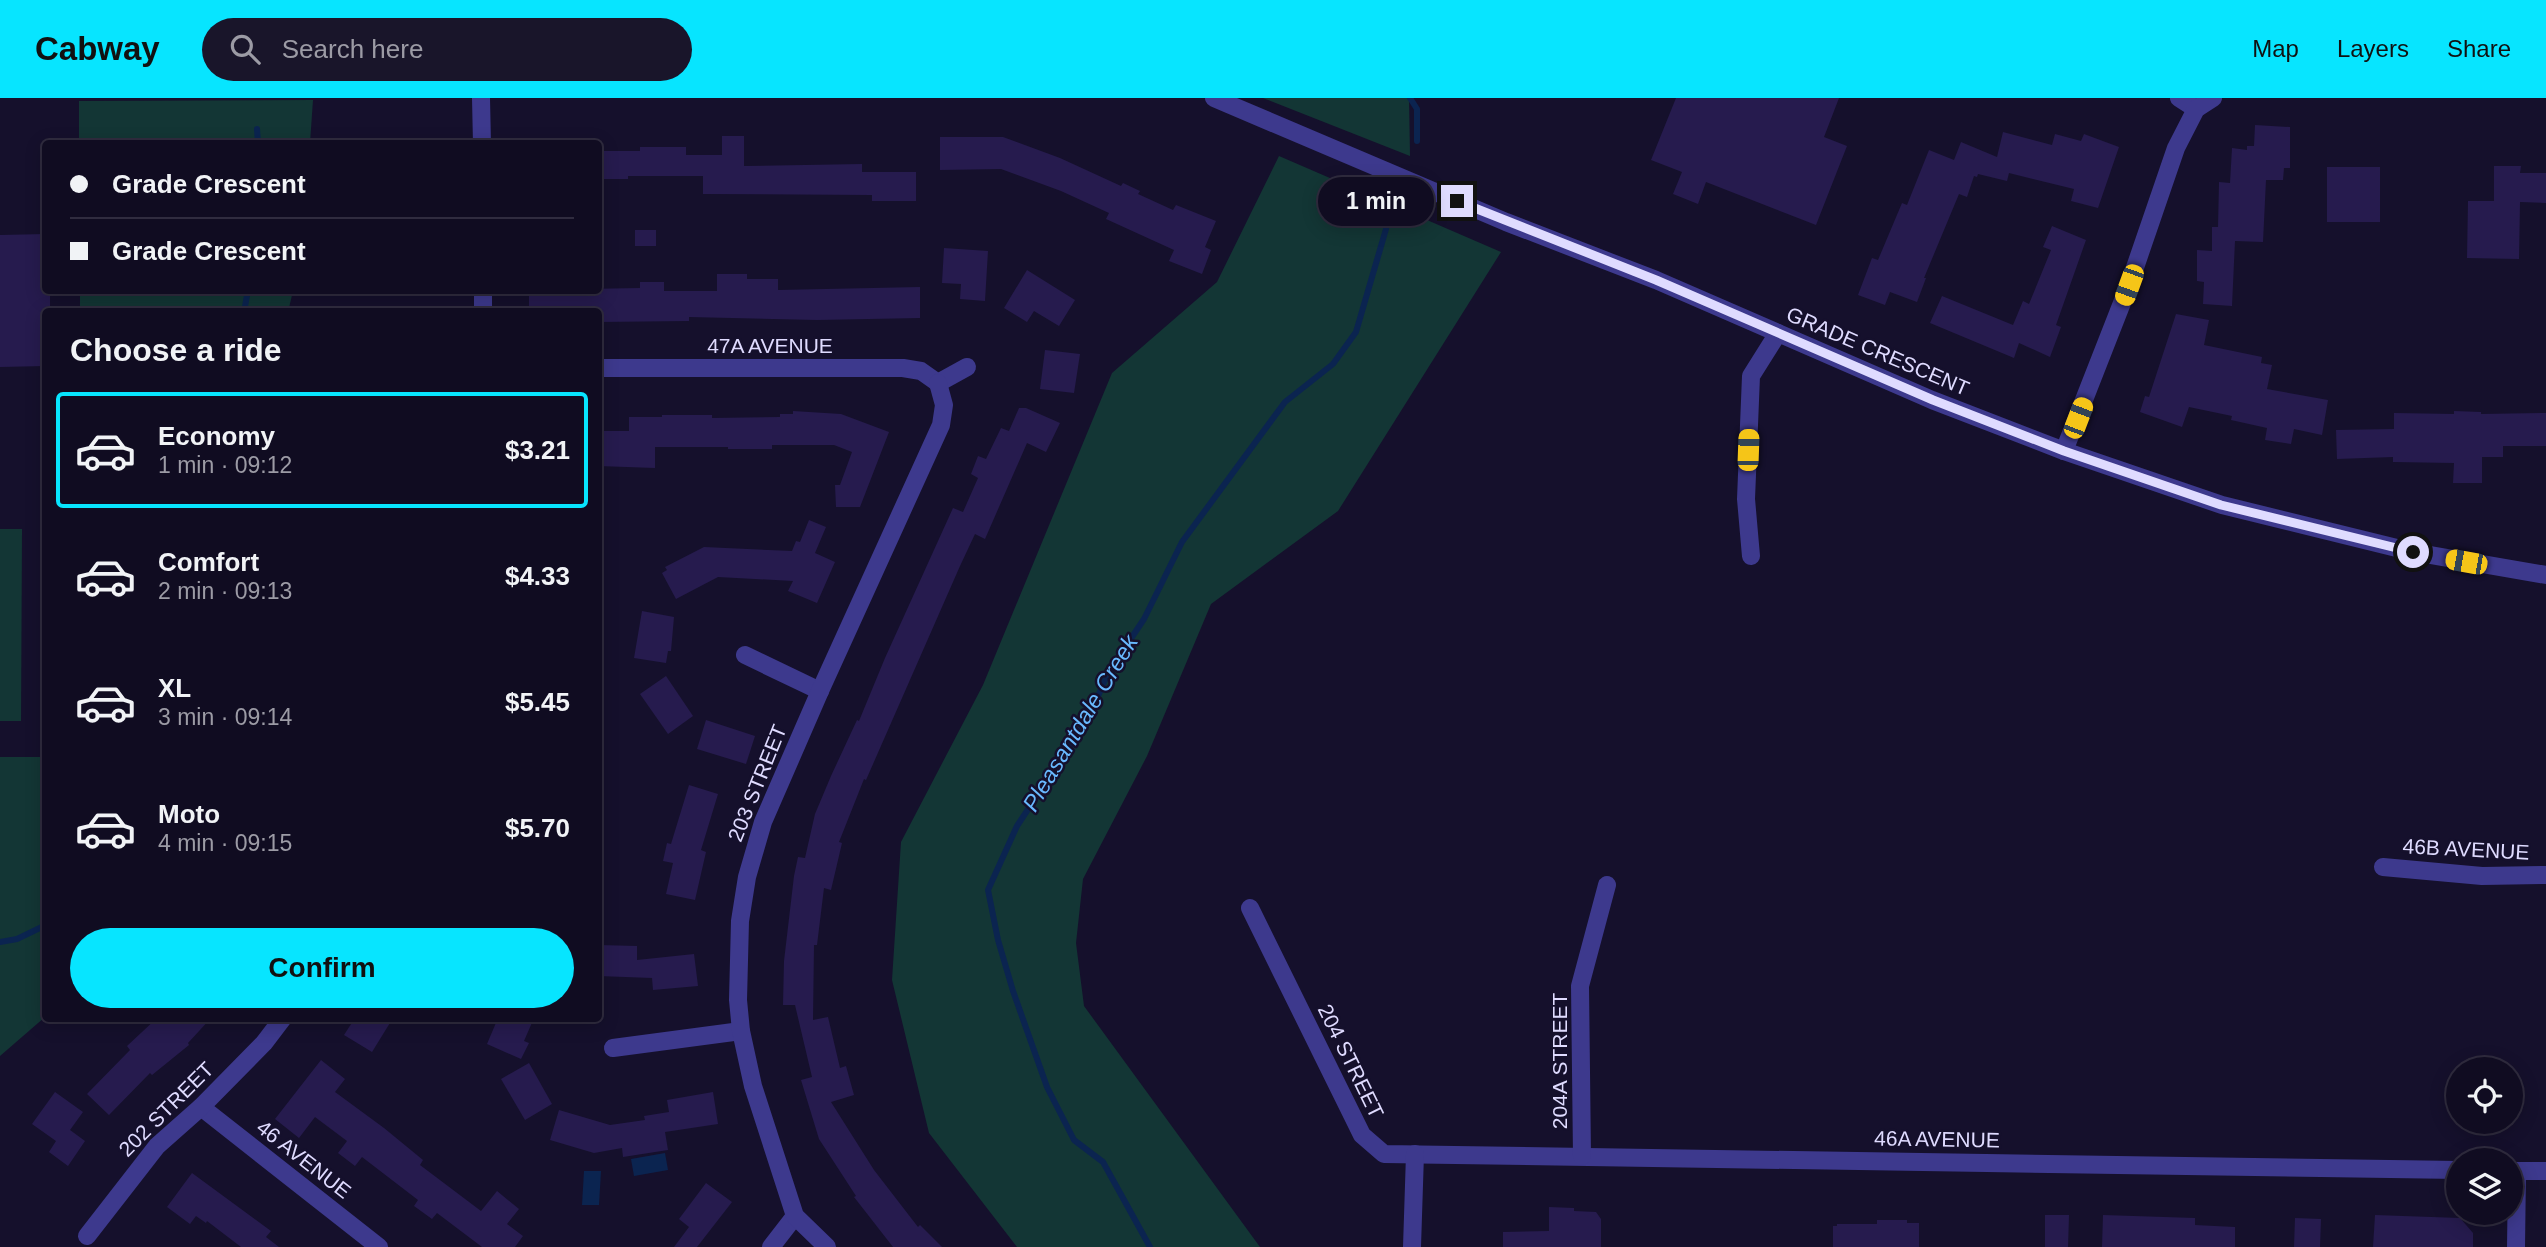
<!DOCTYPE html>
<meta charset="utf-8">
<style>
:root{--surface:#100c21;--page:#19152a;--text:#f1f3f6;--muted:#9c9ba5;--line:#302c3f;--accent:#07e5ff}
body{margin:0;font-family:Arial,sans-serif;background:var(--page);color:var(--text);height:100vh;display:flex;flex-direction:column;font-size:26px;white-space:nowrap}
*{box-sizing:border-box;margin:0}
p{font-size:23px;color:var(--muted)}
.icon{flex:none;width:38px;height:38px;fill:none;stroke:currentColor;stroke-width:2;stroke-linecap:round;stroke-linejoin:round}
.map{position:relative;flex:1;overflow:hidden}
.sheet{position:absolute;left:42px;top:210px;width:560px;height:714px;display:flex;flex-direction:column;background:var(--surface);border-radius:7px;box-shadow:0 4px 18px #0003,0 0 0 2px var(--line)}
.sheet>*{flex:none}
.guide{position:absolute;left:42px;top:42px;width:560px;height:154px;border-radius:7px;box-shadow:0 4px 18px #0003,0 0 0 2px var(--line);display:grid;align-content:center;height:154px;padding:0 28px;background:var(--surface)}
.tools{position:absolute;left:2446px;top:959px;display:grid;gap:14px}
.tools a{display:grid;place-items:center;width:77px;height:77px;border-radius:50%;background:var(--surface);box-shadow:0 4px 18px #0003,0 0 0 2px var(--line);font-size:35px}
.end{position:absolute;width:32px;height:32px;margin:-16px;border:9px solid #dfdbff;background:#111;box-shadow:0 0 0 4px #111}
.from{border-radius:50%}
.bubble{position:absolute;height:49px;border-radius:24px;background:var(--surface);box-shadow:0 4px 18px #0003,0 0 0 2px var(--line);font-size:23px;font-weight:800;line-height:49px;text-align:center}
.car{position:absolute;width:21px;height:42px;margin:-21px -10px;border-radius:9px;box-shadow:0 0 5px 2px #0007;background:linear-gradient(#f5c518 24%,#345 0 40%,#f5c518 0 76%,#345 0 86%,#f5c518 0)}
.guide b{display:flex;align-items:center;gap:24px;height:66px;font-size:26px}
.guide b+b{border-top:2px solid var(--line)}
.guide i{width:18px;height:18px;background:var(--text)}
ul{padding:0;list-style:none}
li{display:flex;align-items:center;gap:21px;height:116px;margin:0 14px 10px;padding:0 14px;border:4px solid transparent;border-radius:7px}
li div{flex:1}
li b{display:block;font-size:26px}
li em{font-style:normal;font-weight:800}
li.selected{border-color:var(--accent)}
li>.icon{width:63px;height:63px;stroke-width:1.5}
h2{padding:0 28px;font-size:32px;line-height:84px}
.action{display:flex;gap:14px;margin-top:auto;padding:14px 28px}
.action a{flex:1;height:80px;border-radius:42px;background:var(--accent);color:#111;font-size:28px;font-weight:800;line-height:80px;text-align:center}
header{display:flex;align-items:center;gap:42px;box-sizing:border-box;height:98px;padding:0 35px;background:var(--accent);color:#111}
header strong{font-size:33px}
nav{display:flex;gap:38px;margin-inline-start:auto;font-size:24px}
.search{width:490px;height:63px;background:var(--page);display:flex;align-items:center;gap:18px;box-sizing:border-box;padding:0 24px;border-radius:38px;color:var(--muted);font-size:26px}
.map>svg:first-child{display:block}
.green{fill:#133635}
.water{fill:#0b2450}
.lines{fill:none;stroke-linecap:round;stroke-linejoin:round}
.stream{stroke:#0b2450;stroke-width:6}
.building{fill:#261b4e}
.minor{stroke:#3d398d;stroke-width:18}
.route{stroke:#dfdbff;stroke-width:9}
.labels{text-anchor:middle;dominant-baseline:central;stroke-width:5;stroke-linejoin:round;paint-order:stroke}
.street-label{font-size:21px;fill:#dfdbff;stroke:#15102c}
.water-label{font-size:23px;font-style:italic;fill:#69b9ff;stroke:#15102c}
</style>
<header>
<strong>Cabway</strong>
<div class="search"><svg class="icon" aria-label="search" viewBox="0 0 24 24"><circle cx="10" cy="10" r="6"/><path d="M15 15l6 6"/></svg>Search here</div>
<nav><a>Map</a><a>Layers</a><a>Share</a></nav>
</header>
<div class="map">
<svg width="2546" height="1149" viewBox="0 0 2546 1149">
<rect width="100%" height="100%" fill="#15102c"/>
<g class="green">
<path d="M1263 0H1409L1410 58Z"/>
<path d="M313 2 310 45H79V3Z"/>
<path d="M1279 58 1501 154 1338 413 1211 506 1147 658 1083 781 1076 845 1084 908 1260 1149H1017L929 1035 892 882 901 744 983 587 1112 275 1217 184Z"/>
<path d="M80 193V192L293 193 288 214 80 213Z"/>
<path d="M0 431H22L21 623H0Z"/>
<path d="M0 659H46L45 919 0 958Z"/>
</g>
<g class="water">
<path d="M665 1055 668 1072 634 1078 631 1061Z"/>
<path d="M584 1073H601L599 1107H582Z"/>
</g>
<g class="lines">
<g class="stream">
<path d="M1410 0 1417 11V43"/>
<path d="M257 31 258 46"/>
<path d="M244 214 248 192"/>
<path d="M0 844 17 841 46 827"/>
<path d="M1150 1149 1103 1064 1074 1042 1047 989 1013 893 998 842 988 792 1017 728 1089 619 1108 575 1144 521 1182 444 1285 304 1333 266 1356 234 1386 131"/>
</g>
</g>
<g class="building">
<path d="M1676 0H1839L1824 39 1847 48 1816 127 1706 84 1698 106 1673 96 1682 74 1651 62Z"/>
<path d="M2255 27 2290 29V70H2284L2283 82H2266L2263 144 2235 143 2232 208 2203 206 2204 184 2197 183V152L2212 153V129H2218L2219 84 2230 85 2232 50 2247 52V48H2254Z"/>
<path d="M2003 34 2052 47 2055 36 2081 43 2084 36 2119 49 2098 110 2071 103 2074 91 2009 75 2007 83 1978 76 1977 79 1974 78 1967 99 1959 96 1924 180H1926L1917 204 1890 194 1885 207 1858 197 1872 160 1878 162 1902 105 1907 107 1929 52 1954 62 1961 44 1997 59Z"/>
<path d="M722 38H744V68L862 66V74H916V103H872V97L703 96V78H628V81H598V53H640V49H686V57H722Z"/>
<path d="M940 39H1003L1060 60 1121 88 1123 85 1140 93 1138 96 1173 112 1176 107 1216 123 1205 149 1211 152 1202 176 1169 163 1174 152 1106 121 1109 115 1061 93 1001 71 940 72Z"/>
<path d="M2494 68H2521L2520 75H2546V105L2520 104 2519 161 2467 160 2468 103H2494Z"/>
<rect x="2327" y="69" width="53" height="55"/>
<path d="M2052 128 2086 142 2056 227 2061 229 2050 259 2019 245 2014 260 1930 225 1942 198 2013 227 2023 203 2029 206 2051 152 2043 149Z"/>
<rect x="635" y="132" width="21" height="16"/>
<path d="M46 136V192H50V214H46V268L0 269V137Z"/>
<path d="M944 150 988 153 985 203 960 201 961 186 942 185Z"/>
<path d="M1027 172 1075 202 1059 228 1034 213 1027 224 1004 210Z"/>
<path d="M717 176H747V181H778V192L920 189V220L817 222 689 219V223L598 224V214H529V192L640 190V184H664V193H717Z"/>
<path d="M2176 216 2209 222 2204 247 2262 259 2261 265 2272 267 2267 291 2328 302 2322 337 2294 331 2291 346 2265 342 2267 330 2231 322 2232 318 2189 309 2182 329 2140 314 2145 298 2149 299Z"/>
<path d="M1045 252 1080 256 1074 295 1040 291Z"/>
<path d="M1019 310H1026L1060 325 1046 354 1027 345 985 441 975 436 960 468 866 682 864 681 839 744 842 745 831 792 824 790 817 847H814L813 922 828 919 840 970 846 968 854 997 831 1004 874 1072 918 1129 920 1127 942 1149H893L854 1099 856 1098 819 1041 801 982 812 979 795 907H783L784 863 794 778 798 759 805 760 815 716 831 678 857 622 859 623 885 560 953 410 963 414 978 380 971 376 978 358 986 361 1001 330 1009 333Z"/>
<path d="M793 313 841 316 889 334 860 409H836L835 387H840L852 354 834 347H772V351H728V349H655V370L598 368V333H629V319H662V317H712V320L780 319V316H793Z"/>
<path d="M2454 313 2481 314V316L2546 315V348H2503V359H2482V385H2453L2454 365 2393 364V359L2337 361 2336 332 2394 331V315L2454 316Z"/>
<path d="M809 422 826 429 815 455 835 464 817 505 788 493 793 483 718 479 676 501 662 475 667 472 665 469 704 449 792 453 796 443 800 444Z"/>
<path d="M642 513 674 519 671 553H668L666 565 634 560Z"/>
<path d="M666 578 693 618 668 636 640 596Z"/>
<path d="M706 622 755 638 746 666 697 651Z"/>
<path d="M689 687 718 696 701 752 706 754 695 802 666 796 673 765 663 763 667 745 671 746Z"/>
<path d="M598 847 637 848V862L694 856 698 888 653 892 652 880 598 878Z"/>
<path d="M157 920H211L188 945 189 947 152 977 150 975 109 1017 87 996 130 952 127 948Z"/>
<path d="M355 920H393L372 954 344 937Z"/>
<path d="M498 920H534L524 943 529 945 521 961 487 946Z"/>
<path d="M321 962 345 981 335 994 384 1030 423 1062 420 1067 481 1113 497 1093 519 1111 507 1126 523 1138 515 1149H482L437 1115 432 1121 414 1108 418 1102 362 1059 355 1068 338 1055 347 1043 315 1019 299 1040 275 1021Z"/>
<path d="M529 965 552 1006 525 1022 501 981Z"/>
<path d="M55 994 83 1014 70 1032 85 1043 68 1068 49 1054 56 1043 32 1026Z"/>
<path d="M713 994 718 1026 665 1034 668 1052 623 1059 622 1050 594 1055 550 1042 559 1012 610 1027 645 1022 644 1018 669 1014 667 1002Z"/>
<path d="M192 1075 271 1133 266 1139 279 1149H241L207 1123 206 1125 196 1118 190 1126 167 1109Z"/>
<path d="M706 1085 732 1104 697 1149H674L689 1129 679 1121Z"/>
<path d="M1549 1109 1574 1110V1113L1596 1114 1601 1121V1149H1503V1134L1549 1133Z"/>
<path d="M2045 1117H2069L2068 1149H2045Z"/>
<path d="M2103 1117 2195 1120V1127L2235 1129V1149H2102Z"/>
<path d="M2375 1117 2460 1120 2473 1135V1149H2373Z"/>
<path d="M2295 1120 2321 1121 2320 1149H2294Z"/>
<path d="M1877 1122H1907V1125H1919V1149H1833V1128H1837V1126H1877Z"/>
</g>
<g class="lines">
<g class="minor">
<path d="M481 0 482 46"/>
<path d="M1214 0 1506 124 1656 182 1932 302 2064 353 2222 407 2413 454 2546 477"/>
<path d="M2179 0 2196 11"/>
<path d="M483 192V214"/>
<path d="M598 270H903L921 273 938 285"/>
<path d="M938 285 967 269"/>
<path d="M2064 353 2129 187 2176 50 2196 11 2213 0"/>
<path d="M1751 458 1746 401 1751 278 1778 235"/>
<path d="M745 557 820 593"/>
<path d="M2383 769 2482 778 2546 777"/>
<path d="M1250 810 1362 1037 1384 1056 2459 1072"/>
<path d="M613 950 741 933"/>
<path d="M201 1009 379 1149"/>
<path d="M1582 1058 1580 888 1607 787"/>
<path d="M2511 1073H2546"/>
<path d="M87 1138 157 1048 201 1009 264 945 283 920"/>
<path d="M771 1149 795 1118"/>
<path d="M827 1149 795 1118 753 988 741 933 738 902 740 823 747 779 763 724 820 593 941 327 944 307 938 285"/>
<path d="M1412 1149 1415 1056"/>
<path d="M2516 1149 2517 1073"/>
</g>
</g>
<g class="lines">
<path class="route" d="M1457 103 1656 182 1933 302 2064 353 2221 407 2413 454"/>
</g>
<g class="labels">
<g class="street-label">
<text x="770" y="247">47A AVENUE</text>
<text transform="translate(1878 253) rotate(23)">GRADE CRESCENT</text>
<text transform="translate(757 685) rotate(-68)">203 STREET</text>
<text transform="translate(2466 751) rotate(3)">46B AVENUE</text>
<text transform="translate(1351 963) rotate(64)">204 STREET</text>
<text transform="translate(1559 963) rotate(-90)">204A STREET</text>
<text transform="translate(166 1011) rotate(-45)">202 STREET</text>
<text transform="translate(1937 1041) rotate(1)">46A AVENUE</text>
<text transform="translate(304 1061) rotate(38)">46 AVENUE</text>
</g>
<g class="water-label">
<text transform="translate(1080 625) rotate(-59)">Pleasantdale Creek</text>
</g>
</g>
</svg>
<div class="tools">
<a><svg class="icon" aria-label="locate" viewBox="0 0 24 24"><circle cx="12" cy="12" r="6"/><path d="M12 2v4M12 18v4M2 12h4M18 12h4"/></svg></a>
<a><svg class="icon" aria-label="layers" viewBox="0 0 24 24"><path d="M12 4l9 5-9 5-9-5zM3 14l9 5 9-5"/></svg></a>
</div>
<i class="end from" style="left:2413px;top:454px"></i>
<i class="end" style="left:1457px;top:103px"></i>
<div class="bubble" style="left:1318px;top:79px;width:116px">1 min</div>
<i class="car" style="left:2129px;top:187px;rotate:200deg"></i>
<i class="car" style="left:2078px;top:320px;rotate:21deg"></i>
<i class="car" style="left:1748px;top:352px;rotate:2deg"></i>
<i class="car" style="left:2466px;top:464px;rotate:280deg"></i>
<div class="guide">
<b><i class="from"></i>Grade Crescent</b>
<b><i></i>Grade Crescent</b>
</div>
<section class="sheet">
<h2>Choose a ride</h2>
<ul>
<li class="selected"><svg class="icon" aria-label="car" viewBox="0 0 24 24"><path d="M5 17H2v-5l4-1 3-4h7l3 4 3 1v5h-3M9 17h6M6 11h13"/><circle cx="7" cy="17" r="2"/><circle cx="17" cy="17" r="2"/></svg><div><b>Economy</b><p>1 min · 09:12</p></div><em>$3.21</em></li>
<li><svg class="icon" aria-label="car" viewBox="0 0 24 24"><path d="M5 17H2v-5l4-1 3-4h7l3 4 3 1v5h-3M9 17h6M6 11h13"/><circle cx="7" cy="17" r="2"/><circle cx="17" cy="17" r="2"/></svg><div><b>Comfort</b><p>2 min · 09:13</p></div><em>$4.33</em></li>
<li><svg class="icon" aria-label="car" viewBox="0 0 24 24"><path d="M5 17H2v-5l4-1 3-4h7l3 4 3 1v5h-3M9 17h6M6 11h13"/><circle cx="7" cy="17" r="2"/><circle cx="17" cy="17" r="2"/></svg><div><b>XL</b><p>3 min · 09:14</p></div><em>$5.45</em></li>
<li><svg class="icon" aria-label="car" viewBox="0 0 24 24"><path d="M5 17H2v-5l4-1 3-4h7l3 4 3 1v5h-3M9 17h6M6 11h13"/><circle cx="7" cy="17" r="2"/><circle cx="17" cy="17" r="2"/></svg><div><b>Moto</b><p>4 min · 09:15</p></div><em>$5.70</em></li>
</ul>
<div class="action"><a>Confirm</a></div>
</section>
</div>
